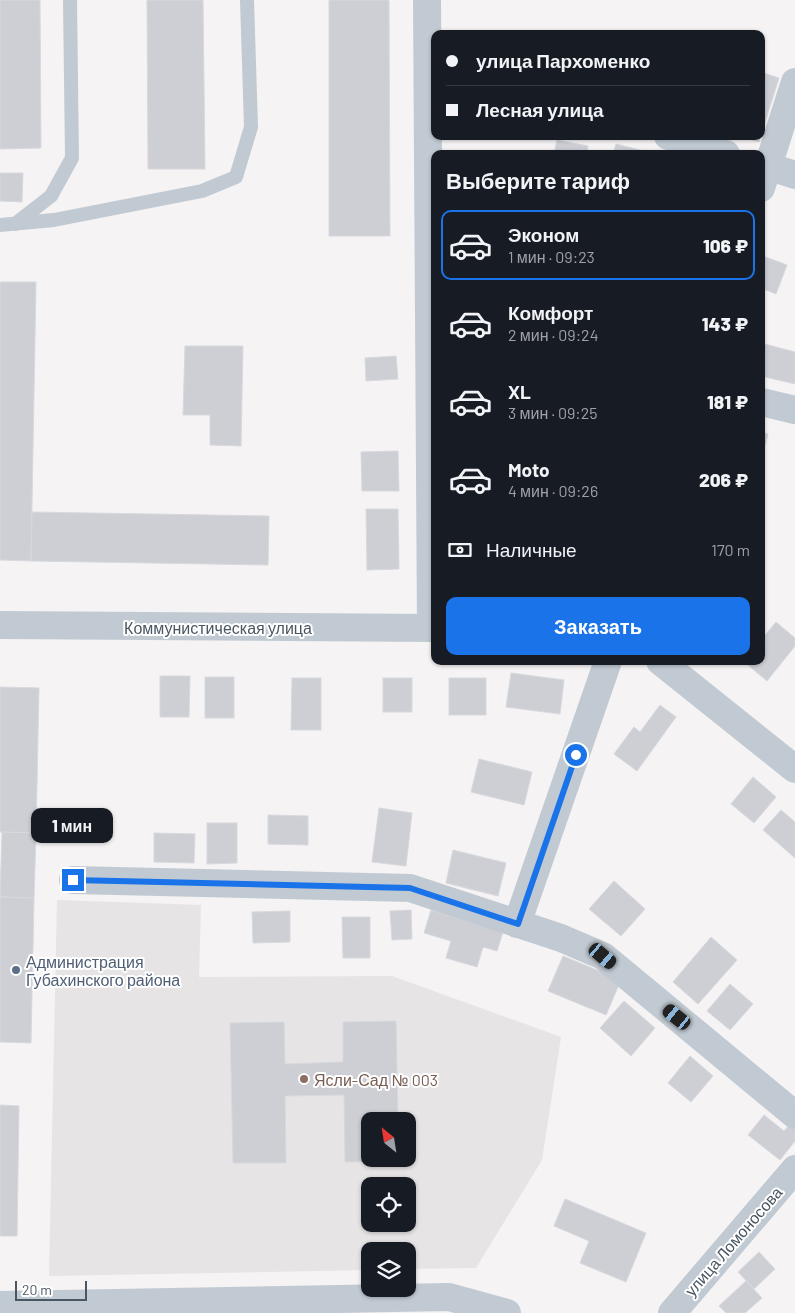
<!DOCTYPE html>
<html lang="ru">
<meta charset="utf-8">
<style>
:root{--surface:#171b24;--page:#20242c;--text:#f1f3f6;--muted:#9ea1a6;--line:#363941;--accent:#1a73e8}
body{margin:0;font-family:Barlow,sans-serif;background:var(--page);color:var(--text);height:100vh;display:flex;flex-direction:column;font-size:19px;white-space:nowrap}
*{box-sizing:border-box;margin:0}
p{font-size:16px;color:var(--muted)}
.icon{flex:none;width:28px;height:28px;fill:none;stroke:currentColor;stroke-width:2;stroke-linecap:round;stroke-linejoin:round}
.map{position:relative;flex:1;overflow:hidden}
.drawer{position:absolute;left:431px;top:150px;width:334px;height:515px;display:flex;flex-direction:column;background:var(--surface);border-radius:10px;box-shadow:0 1px 4px #0004}
.drawer>*{flex:none}
.hud{position:absolute;left:431px;top:30px;width:334px;height:110px;border-radius:10px;box-shadow:0 1px 4px #0004;display:grid;align-content:center;height:110px;padding:0 15px;background:var(--surface)}
.needle{width:32px;rotate:330deg}
.controls{position:absolute;left:361px;top:1112px;display:grid;gap:10px}
.controls a{display:grid;place-items:center;width:55px;height:55px;border-radius:10px;background:var(--surface);box-shadow:0 1px 4px #0004;font-size:25px}
.scale{position:absolute;left:15px;bottom:12px;width:72px;box-sizing:border-box;padding-left:5px;border:2px solid #4a5661;border-top:0;font-size:14px;line-height:18px;white-space:nowrap;color:#4a5661;-webkit-text-stroke:4px #fff;paint-order:stroke}
.end{position:absolute;width:22px;height:22px;margin:-11px;border:6px solid #1a73e8;background:#fff;box-shadow:0 0 0 2px #fff}
.from{border-radius:50%}
.bubble{position:absolute;height:35px;border-radius:10px;background:var(--surface);box-shadow:0 1px 4px #0004;font-size:16px;font-weight:800;line-height:35px;text-align:center}
.car{position:absolute;width:15px;height:30px;margin:-15px -8px;border-radius:6px;box-shadow:0 0 4px 1px #0007;background:linear-gradient(#222 24%,#8ab4d8 0 40%,#222 0 76%,#8ab4d8 0 86%,#222 0)}
.hud b{display:flex;align-items:center;gap:18px;height:48px;font-size:19px}
.hud b+b{border-top:1px solid var(--line)}
.hud i{width:12px;height:12px;background:var(--text)}
ul{padding:0;list-style:none}
li{display:flex;align-items:center;gap:15px;height:70px;margin:0 10px 8px;padding:0 5px;border:2px solid transparent;border-radius:10px}
li div{flex:1}
li b{display:block;font-size:19px}
li em{font-style:normal;font-weight:800}
li.selected{border-color:var(--accent)}
li>.icon{width:45px;height:45px;stroke-width:1.5}
h2{padding:0 15px;font-size:22px;line-height:60px}
.pay{display:flex;align-items:center;gap:12px;height:55px;padding:0 15px;font-size:19px}
.pay p{margin-inline-start:auto}
.action{display:flex;gap:10px;margin-top:auto;padding:10px 15px}
.action a{flex:1;height:58px;border-radius:10px;background:var(--accent);color:#fff;font-size:20px;font-weight:800;line-height:58px;text-align:center}
.map>svg:first-child{display:block}
.education{fill:#e6e4e5;fill-rule:evenodd}
.building{fill:#cdcfd5;stroke:#d7d9de}
.lines{fill:none;stroke-linecap:round;stroke-linejoin:round}
.lane{stroke:#c1cad2;stroke-width:14}
.street{stroke:#c1cad2;stroke-width:28}
.route{stroke:#1a73e8;stroke-width:6}
.service-dot{fill:#5c6f8a;stroke:#fff;stroke-width:2}
.education-dot{fill:#8d6e63;stroke:#fff;stroke-width:2}
.labels{text-anchor:middle;dominant-baseline:central;stroke-width:4;stroke-linejoin:round;paint-order:stroke}
.street-label{font-size:16px;fill:#4a5661;stroke:#fff}
.service-label{font-size:16px;fill:#4e5e75;stroke:#fff;text-anchor:start}
.education-label{font-size:16px;fill:#785e54;stroke:#fff;text-anchor:start}
</style>
<div class="map">
<svg width="795" height="1313" viewBox="0 0 795 1313">
<rect width="100%" height="100%" fill="#f5f3f3"/>
<path class="education" d="M57 900 201 905 199 977 392 976 561 1037 542 1160 476 1268 408 1269V1251H370V1270L49 1276ZM370 1121H408V1159H370ZM370 1186H408V1224H370Z"/>
<g class="building">
<path d="M0 0H40L41 148 0 149Z"/>
<path d="M147 0H203L205 169H148Z"/>
<path d="M329 0H389L390 236H329Z"/>
<path d="M761 72 779 78 761 135Z"/>
<path d="M739 136H761L759 142Z"/>
<path d="M557 140 588 146 587 154H554Z"/>
<path d="M616 144 652 153V154H613Z"/>
<path d="M0 173H23L22 202 0 201Z"/>
<path d="M763 256 787 265 776 294 761 288V262Z"/>
<path d="M0 282H36L31 561 0 560Z"/>
<path d="M761 343 795 352V384L761 376Z"/>
<path d="M185 346H243L241 446 210 445V415H183Z"/>
<path d="M396 356 398 379 366 381 365 358Z"/>
<path d="M761 432 768 434 761 461Z"/>
<path d="M398 451 399 491H362L361 452Z"/>
<path d="M366 509H398L399 569 367 570Z"/>
<path d="M32 512 269 516 268 565 31 561Z"/>
<path d="M776 622 795 638V646L767 681 743 661H761V640Z"/>
<path d="M511 673 564 680 560 714 506 707Z"/>
<path d="M160 676H190L189 717H160Z"/>
<rect x="205" y="677" width="29" height="41"/>
<path d="M292 678H321V730H291Z"/>
<rect x="383" y="678" width="29" height="34"/>
<rect x="449" y="678" width="37" height="37"/>
<path d="M0 687 39 688 36 833 0 832Z"/>
<path d="M660 705 676 717 637 771 614 754 634 727 640 732Z"/>
<path d="M479 759 532 772 524 805 471 792Z"/>
<path d="M753 777 776 797 754 823 731 804Z"/>
<path d="M379 808 412 813 406 866 372 862Z"/>
<path d="M781 810 795 822V858L763 830Z"/>
<path d="M268 815 308 816V845L268 844Z"/>
<path d="M207 823H237V863L207 864Z"/>
<path d="M2 832 36 833 34 898 0 897Z"/>
<path d="M154 833 195 834 194 863 154 862Z"/>
<path d="M453 850 506 863 498 896 446 883Z"/>
<path d="M614 881 645 909 621 936 589 909Z"/>
<path d="M0 897 34 898 31 1043 0 1042Z"/>
<path d="M411 910 412 939 392 940 390 911Z"/>
<path d="M431 910 503 932 497 951 483 947 477 967 446 958 451 941 424 933Z"/>
<path d="M290 911V942L253 943 252 912Z"/>
<path d="M342 917H370V958H343Z"/>
<path d="M711 937 737 960 698 1004 673 982Z"/>
<path d="M563 956 621 980 606 1015 548 991Z"/>
<path d="M730 984 753 1004 730 1030 707 1011Z"/>
<path d="M624 1001 655 1028 631 1056 600 1028Z"/>
<path d="M396 1021 398 1121H370V1159H398V1161L345 1162 344 1095 285 1096 286 1163H233L230 1023 284 1022 285 1064 343 1062V1022Z"/>
<path d="M690 1056 713 1076 691 1102 668 1083Z"/>
<path d="M0 1105 19 1106 17 1236H0Z"/>
<path d="M764 1115 784 1131 790 1124 795 1128V1141L780 1160 748 1135Z"/>
<path d="M565 1199 646 1233 626 1282 580 1263 589 1241 554 1226Z"/>
<path d="M759 1252 775 1269 754 1289 738 1272Z"/>
<path d="M746 1281 762 1298 745 1313H726L719 1306Z"/>
</g>
<g class="lines">
<g class="lane">
<path d="M15 224 51 196 72 158 70 0"/>
<path d="M0 225 54 220 202 191 236 177 251 127 247 0"/>
</g>
<g class="street">
<path d="M427 0 431 628"/>
<path d="M668 136 726 154"/>
<path d="M761 164 795 175"/>
<path d="M761 188 795 82"/>
<path d="M761 402 795 410"/>
<path d="M0 625 435 628"/>
<path d="M660 661 795 769"/>
<path d="M73 880 410 888 561 938 603 956 795 1115"/>
<path d="M517 924 608 661"/>
<path d="M0 1305 449 1297 507 1313"/>
<path d="M672 1313 795 1169"/>
</g>
</g>
<g class="lines">
<path class="route" d="M73 880 410 888 518 924 576 755"/>
</g>
<circle class="service-dot" cx="16" cy="970" r="5"/>
<circle class="education-dot" cx="304" cy="1079" r="5"/>
<g class="labels">
<g class="street-label">
<text x="218" y="627">Коммунистическая улица</text>
<text transform="translate(733 1241) rotate(-49)">улица Ломоносова</text>
</g>
<g class="service-label">
<text x="26" y="961">Администрация<tspan x="26" dy="18">Губахинского района</tspan></text>
</g>
<g class="education-label">
<text x="314" y="1079">Ясли-Сад № 003</text>
</g>
</g>
</svg>
<div class="controls">
<a><svg class="needle" viewBox="-14 -14 28 28"><path d="M0-13l5 13h-10z" fill="#e53935"/><path d="M0 13l5-13h-10z" fill="#9ea1a6"/></svg></a>
<a><svg class="icon" aria-label="locate" viewBox="0 0 24 24"><circle cx="12" cy="12" r="6"/><path d="M12 2v4M12 18v4M2 12h4M18 12h4"/></svg></a>
<a><svg class="icon" aria-label="layers" viewBox="0 0 24 24"><path d="M12 4l9 5-9 5-9-5zM3 14l9 5 9-5"/></svg></a>
</div>
<div class="scale">20 m</div>
<i class="end from" style="left:576px;top:755px"></i>
<i class="end" style="left:73px;top:880px"></i>
<div class="bubble" style="left:31px;top:808px;width:82px">1 мин</div>
<i class="car" style="left:603px;top:956px;rotate:130deg"></i>
<i class="car" style="left:677px;top:1017px;rotate:309deg"></i>
<div class="hud">
<b><i class="from"></i>улица Пархоменко</b>
<b><i></i>Лесная улица</b>
</div>
<section class="drawer">
<h2>Выберите тариф</h2>
<ul>
<li class="selected"><svg class="icon" aria-label="car" viewBox="0 0 24 24"><path d="M5 17H2v-5l4-1 3-4h7l3 4 3 1v5h-3M9 17h6M6 11h13"/><circle cx="7" cy="17" r="2"/><circle cx="17" cy="17" r="2"/></svg><div><b>Эконом</b><p>1 мин · 09:23</p></div><em>106 ₽</em></li>
<li><svg class="icon" aria-label="car" viewBox="0 0 24 24"><path d="M5 17H2v-5l4-1 3-4h7l3 4 3 1v5h-3M9 17h6M6 11h13"/><circle cx="7" cy="17" r="2"/><circle cx="17" cy="17" r="2"/></svg><div><b>Комфорт</b><p>2 мин · 09:24</p></div><em>143 ₽</em></li>
<li><svg class="icon" aria-label="car" viewBox="0 0 24 24"><path d="M5 17H2v-5l4-1 3-4h7l3 4 3 1v5h-3M9 17h6M6 11h13"/><circle cx="7" cy="17" r="2"/><circle cx="17" cy="17" r="2"/></svg><div><b>XL</b><p>3 мин · 09:25</p></div><em>181 ₽</em></li>
<li><svg class="icon" aria-label="car" viewBox="0 0 24 24"><path d="M5 17H2v-5l4-1 3-4h7l3 4 3 1v5h-3M9 17h6M6 11h13"/><circle cx="7" cy="17" r="2"/><circle cx="17" cy="17" r="2"/></svg><div><b>Moto</b><p>4 мин · 09:26</p></div><em>206 ₽</em></li>
</ul>
<div class="pay"><svg class="icon" aria-label="cash" viewBox="0 0 24 24"><path d="M3 7h18v10H3z"/><circle cx="12" cy="12" r="2"/></svg>Наличные<p>170 m</p></div>
<div class="action"><a>Заказать</a></div>
</section>
</div>
